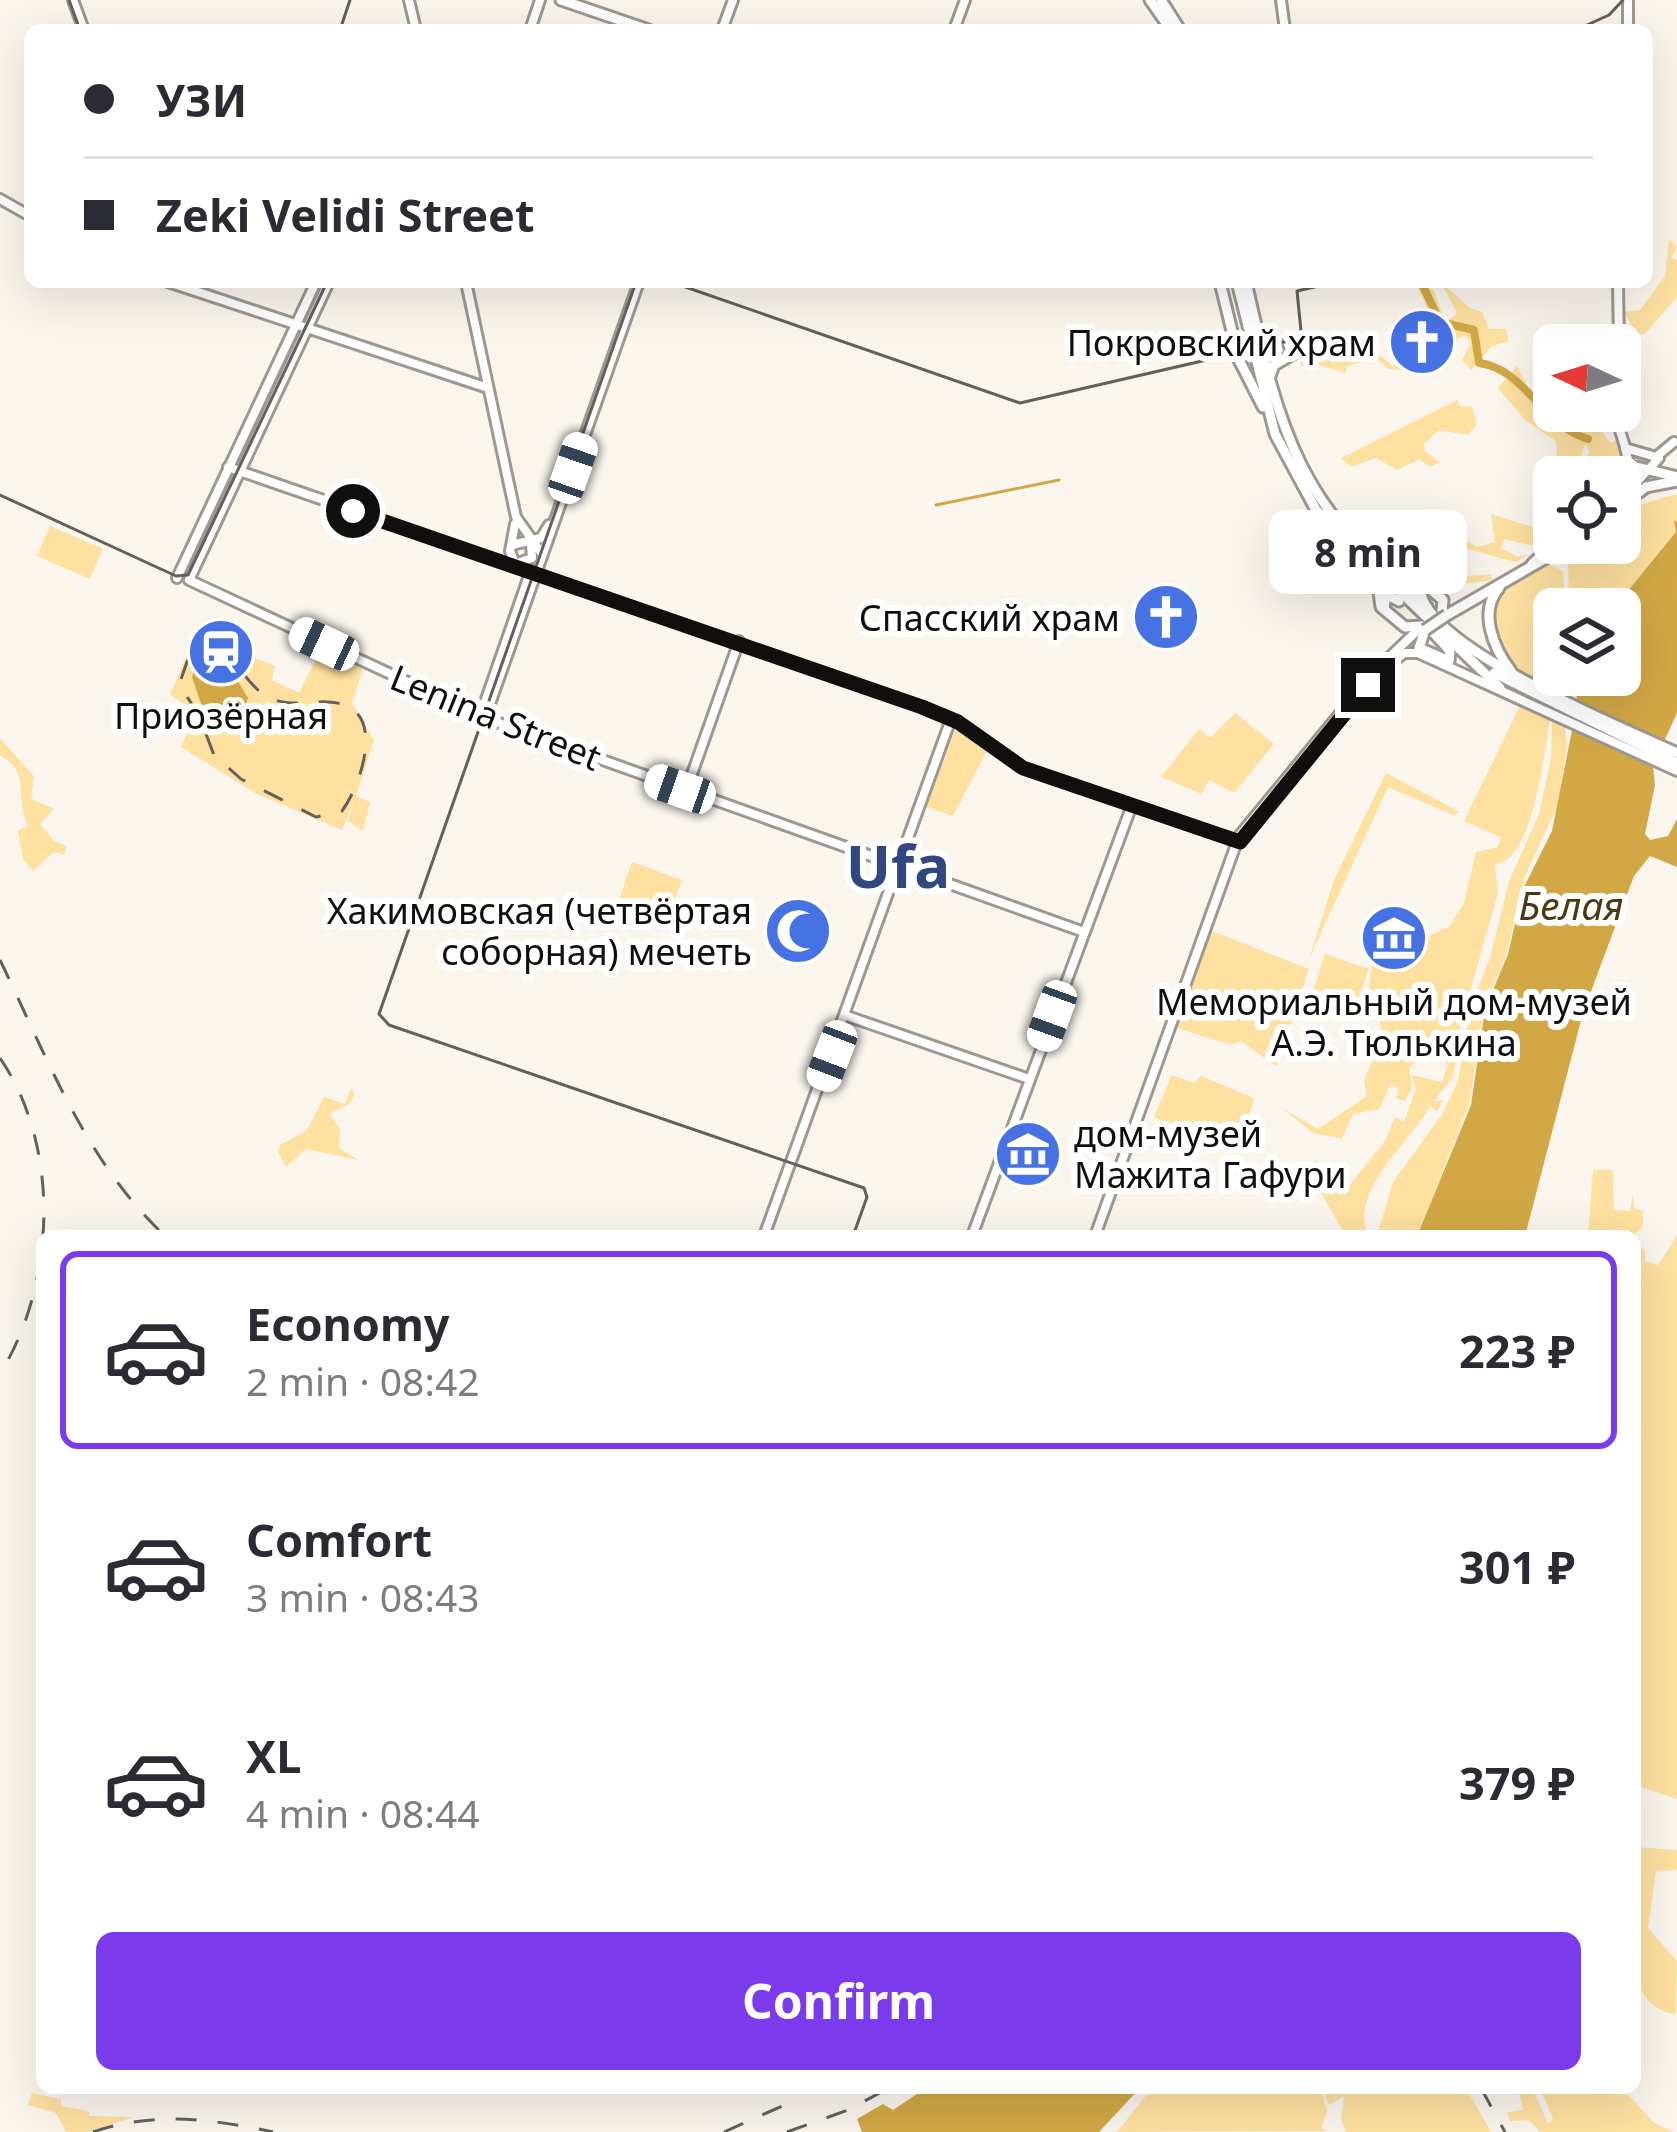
<!DOCTYPE html>
<meta charset="utf-8">
<style>
:root{--surface:#fff;--page:#f7f7f7;--text:#2b2b33;--muted:#7c7c81;--line:#e1e1e2;--accent:#7c3aed}
body{margin:0;font-family:"Noto Sans",sans-serif;background:var(--page);color:var(--text);height:100vh;display:flex;flex-direction:column;font-size:45px;white-space:nowrap}
*{box-sizing:border-box;margin:0}
p{font-size:39px;color:var(--muted)}
.icon{flex:none;width:66px;height:66px;fill:none;stroke:currentColor;stroke-width:2;stroke-linecap:round;stroke-linejoin:round}
.map{position:relative;flex:1;overflow:hidden}
.sheet{position:absolute;left:36px;top:1230px;width:1605px;height:864px;display:flex;flex-direction:column;background:var(--surface);border-radius:18px;box-shadow:0 12px 48px #0002}
.sheet>*{flex:none}
.banner{position:absolute;left:24px;top:24px;width:1629px;height:264px;border-radius:18px;box-shadow:0 12px 48px #0002;display:grid;align-content:center;height:264px;padding:0 60px;background:var(--surface)}
.needle{width:78px;rotate:274deg}
.controls{position:absolute;left:1533px;top:324px;display:grid;gap:24px}
.controls a{display:grid;place-items:center;width:108px;height:108px;border-radius:18px;background:var(--surface);box-shadow:0 12px 48px #0002;font-size:60px}
.end{position:absolute;width:54px;height:54px;margin:-27px;border:15px solid #110f0d;background:#fff;box-shadow:0 0 0 6px #fff}
.from{border-radius:50%}
.bubble{position:absolute;height:84px;border-radius:18px;background:var(--surface);box-shadow:0 12px 48px #0002;font-size:39px;font-weight:700;line-height:84px;text-align:center}
.car{position:absolute;width:36px;height:72px;margin:-36px -18px;border-radius:15px;box-shadow:0 0 9px 3px #0007;background:linear-gradient(#fff 24%,#345 0 40%,#fff 0 76%,#345 0 86%,#fff 0)}
.banner b{display:flex;align-items:center;gap:42px;height:114px;font-size:45px}
.banner b+b{border-top:3px solid var(--line)}
.banner i{width:30px;height:30px;background:var(--text)}
ul{padding:21px 0 0;list-style:none}
li{display:flex;align-items:center;gap:36px;height:198px;margin:0 24px 18px;padding:0 36px;border:6px solid transparent;border-radius:18px}
li div{flex:1}
li b{display:block;font-size:45px}
li em{font-style:normal;font-weight:700}
li.on{border-color:var(--accent)}
li>.icon{width:108px;height:108px;stroke-width:1.5}
.primary-button{display:flex;gap:24px;margin-top:auto;padding:24px 60px}
.primary-button a{flex:1;height:138px;border-radius:18px;background:var(--accent);color:#fff;font-size:48px;font-weight:700;line-height:138px;text-align:center}
.map>svg:first-child{display:block}
.green{fill:#fee0a0}
.water{fill:#d2a846}
.lines{fill:none;stroke-linecap:round;stroke-linejoin:round}
.stream{stroke:#d2a846;stroke-width:3}
.river{stroke:#d2a846;stroke-width:8}
.secondary-casing{stroke:#9d9991;stroke-width:14}
.primary-casing{stroke:#9d9991;stroke-width:15}
.secondary{stroke:#fff;stroke-width:8}
.primary{stroke:#fff;stroke-width:9}
.tram{stroke:#64615d;stroke-width:3}
.rail{stroke:#64615d;stroke-width:3;stroke-dasharray:21 21;stroke-linecap:butt}
.primary-bridge-casing{stroke:#9d9991;stroke-width:15;stroke-linecap:butt}
.primary-bridge{stroke:#fff;stroke-width:9}
.route{stroke:#110f0d;stroke-width:15}
.labels{text-anchor:middle;dominant-baseline:central;stroke-width:12;stroke-linejoin:round;paint-order:stroke}
.poi-label{font-size:36px;fill:#110f0d;stroke:#fff;text-anchor:end}
.street-label{font-size:36px;fill:#110f0d;stroke:#fff}
.water-label{font-size:39px;font-style:italic;fill:#4b3910;stroke:#fff}
.town-label{font-size:60px;font-weight:bold;fill:#304780;stroke:#fff}
</style>
<div class="map">
<svg width="1677" height="2132" viewBox="0 0 1677 2132">
<rect width="100%" height="100%" fill="#faf6ee"/>
<g class="green">
<path d="M1669 239 1677 247 1671 258 1677 260V297L1645 334 1622 336 1633 327 1624 312 1640 310 1665 276Z"/>
<path d="M1415 282 1434 290 1445 324 1457 313 1441 282 1470 308 1482 312 1489 329H1506L1509 341 1492 346 1471 370 1462 360 1471 342 1465 335 1456 340 1438 332Z"/>
<path d="M1303 341 1307 352 1374 350 1393 366 1409 369 1427 358 1437 360 1419 372 1388 369 1377 359 1346 366V373L1319 365 1301 366 1296 345Z"/>
<path d="M1517 366 1537 403 1554 399V411L1585 421 1599 417 1595 423 1611 443 1616 440 1628 463 1620 477 1578 473 1590 452 1585 444 1576 472 1558 465 1556 441 1525 420 1498 388Z"/>
<path d="M1457 400 1460 407 1472 406 1477 425 1467 435 1439 430 1424 444 1425 451 1440 462 1430 467 1419 459 1397 470 1376 458 1351 467 1341 458Z"/>
<path d="M1677 494V531L1613 609H1569L1568 563 1575 548 1620 543V510Z"/>
<path d="M1491 514 1542 530V548L1504 539 1501 548 1518 557 1528 554 1517 562C1492 558 1470 545 1446 550L1443 544 1445 578 1491 574 1492 580 1446 586 1386 563 1395 543 1417 559 1425 558 1429 524 1439 522 1443 541 1456 534 1477 547 1495 542Z"/>
<path d="M50 526 103 549 90 579 37 556Z"/>
<path d="M1549 564 1563 571 1565 607 1554 609 1549 676 1543 670 1531 683C1495 662 1486 627 1499 589Z"/>
<path d="M196 635 275 666 272 680 299 693 317 657 311 654 316 646 363 669 352 703 374 740 356 796 370 802 363 831 348 821 354 801 342 830 257 794 181 747 196 714 170 694Z"/>
<path d="M1554 664V675H1560L1567 747 1557 807 1525 876 1506 955 1484 1007 1469 1104 1417 1236H1377L1393 1182 1443 1113 1458 1081 1471 1005 1490 958 1509 881 1539 814 1551 758Z"/>
<path d="M1521 704 1550 718C1545 750 1533 862 1495 864L1498 893 1459 1031 1450 1041 1447 1031 1426 1042 1428 1049 1409 1068 1412 1087 1405 1101 1396 1098 1399 1089 1391 1084 1379 1109 1353 1114 1342 1139 1313 1133 1282 1108 1318 1129 1367 1096 1364 1080 1381 1040 1380 1020 1366 1008 1372 965 1388 971 1410 945 1450 926 1464 903 1476 852 1498 847 1501 837 1464 821Z"/>
<path d="M1235 713 1274 744 1234 793 1209 780 1202 794 1161 777 1199 729 1210 738Z"/>
<path d="M957 726 988 749 953 816 926 807Z"/>
<path d="M0 738 34 776 31 799 54 809 40 824 54 841 66 846 65 855 54 852 33 871 23 859 18 831 28 825C14 799 32 771 0 756Z"/>
<path d="M1386 773 1460 812 1453 815 1388 787 1309 959 1334 880Z"/>
<path d="M632 862 682 880 668 919 618 903Z"/>
<path d="M1212 931 1309 969 1276 1066 1241 1041 1231 1045 1177 1028Z"/>
<path d="M1325 954 1369 969 1358 1000 1351 998 1349 1004 1313 991Z"/>
<path d="M1436 1048 1456 1058 1453 1077 1434 1101 1443 1100 1437 1111 1430 1106C1411 1141 1354 1187 1366 1229L1361 1236H1346L1307 1169 1316 1160 1349 1186 1385 1141 1395 1117 1404 1122 1416 1089 1412 1075 1442 1082 1448 1065Z"/>
<path d="M1172 1075 1194 1083 1201 1076 1254 1098 1242 1144 1230 1146 1154 1117Z"/>
<path d="M351 1088 355 1095 349 1104 329 1114 340 1128 339 1148 358 1160 306 1149 286 1167 278 1152 280 1145 307 1130 324 1097 345 1104Z"/>
<path d="M1593 1170H1613L1614 1210 1630 1211 1633 1194 1634 1208 1643 1211V1227L1633 1236H1588Z"/>
<path d="M1677 1236V1799L1635 1785V1239L1645 1251V1261L1658 1265Z"/>
<path d="M1635 1847 1677 1850V1870L1656 1871 1648 1928 1677 1961 1676 2014C1654 2012 1643 1998 1635 1976Z"/>
<path d="M1152 2088H1321L1327 2112 1321 2128 1327 2131 1117 2132Z"/>
<path d="M1323 2088H1466L1491 2132H1346L1341 2120 1344 2096 1329 2105Z"/>
<path d="M1518 2088H1532L1548 2123 1553 2119 1540 2088H1622L1654 2123 1674 2132H1540L1529 2120 1510 2121 1507 2112 1523 2110Z"/>
<path d="M32 2093 61 2099V2106L89 2111V2116L134 2117 87 2132H66L56 2113 28 2105Z"/>
</g>
<g class="water">
<path d="M1674 520 1677 522V713L1653 766 1655 785 1645 834 1650 840 1668 836 1677 819V867L1650 856 1634 876 1583 1013 1525 1236H1417L1471 1105 1485 1009 1508 954 1523 889 1552 831 1577 705 1576 675H1620V609H1613L1676 532Z"/>
<path d="M212 654 233 673 248 698 241 720 219 733 209 728 192 677 198 659Z"/>
<path d="M926 2088H1140L1099 2132H862L857 2119 883 2104 893 2110Z"/>
</g>
<g class="lines">
<path class="stream" d="M936 505 1059 480"/>
<path class="river" d="M1421 282 1440 322 1474 330 1479 363C1524 368 1543 426 1588 439"/>
<defs>
<g id="secondary">
<path d="M73 0 84 30"/>
<path d="M409 0 416 30"/>
<path d="M1281 0 1285 30"/>
<path d="M1628 0V30"/>
<path d="M530 30 540 0"/>
<path d="M722 30 733 0"/>
<path d="M954 30 965 0"/>
<path d="M0 199 30 216"/>
<path d="M168 282 488 388"/>
<path d="M329 282 189 580 485 718 1084 932"/>
<path d="M466 282 516 517 542 554"/>
<path d="M1618 282 1619 345"/>
<path d="M1614 411 1626 450"/>
<path d="M228 467 922 707 958 722 1023 768 1240 842"/>
<path d="M1626 477 1630 467 1625 448 1656 457 1674 442"/>
<path d="M1620 500 1659 458"/>
<path d="M515 524 510 551 515 564 532 558 531 545"/>
<path d="M512 545 541 538 549 525"/>
<path d="M177 578 316 282"/>
<path d="M1386 667 1404 653H1418L1677 771"/>
<path d="M484 705 531 570"/>
<path d="M485 718 639 282"/>
<path d="M686 791 739 641"/>
<path d="M847 1016 1029 1079"/>
<path d="M764 1236 951 719"/>
<path d="M972 1236 1132 805"/>
<path d="M1095 1236 1239 836 1375 671 1422 626"/>
</g>
<g id="primary">
<path d="M561 0 649 30"/>
<path d="M1150 0 1171 30"/>
<path d="M1161 0 1180 30"/>
<path d="M1220 282 1239 360 1263 407"/>
<path d="M1237 282 1275 434 1316 510 1500 688"/>
<path d="M1246 282C1280 433 1298 508 1427 607"/>
<path d="M1270 376 1274 365 1293 354 1288 343"/>
<path d="M1620 486 1637 467 1677 477"/>
<path d="M1620 507 1646 487 1677 481"/>
<path d="M1382 561 1431 585"/>
<path d="M1532 564 1555 543"/>
<path d="M1377 577 1381 607 1405 627 1422 626"/>
<path d="M1499 588C1478 612 1494 649 1511 671"/>
<path d="M1384 609 1386 594 1399 601"/>
<path d="M1442 611 1443 600 1428 587 1420 588C1422 647 1626 729 1677 753"/>
<path d="M1447 615 1572 543"/>
<path d="M1425 630 1419 648 1449 661 1450 651 1431 630"/>
<path d="M1494 673 1677 763"/>
</g>
</defs>
<use href="#secondary" class="secondary-casing"/>
<use href="#primary" class="primary-casing"/>
<use href="#secondary" class="secondary"/>
<use href="#primary" class="primary"/>
<g class="tram">
<path d="M69 0 80 30"/>
<path d="M340 30 350 0"/>
<path d="M1576 30 1609 15 1623 0"/>
<path d="M636 282 379 1014 389 1025 864 1188 867 1197 853 1236"/>
<path d="M671 282 1020 403 1293 340 1301 331 1297 291 1336 282"/>
<path d="M0 495 176 576 188 575 327 282"/>
</g>
<g class="rail">
<path d="M212 650C239 656 244 684 268 697 293 710 317 697 342 704 385 716 360 787 342 811L316 817 241 779 214 755 198 713 179 685 188 659Z"/>
<path d="M0 960C47 1057 85 1161 165 1236"/>
<path d="M0 1058C61 1147 56 1283 0 1374"/>
<path d="M1481 2088 1505 2132"/>
<path d="M93 2132C154 2111 212 2119 273 2132"/>
<path d="M724 2132 800 2098"/>
<path d="M787 2132 848 2110 889 2088"/>
</g>
<defs>
<g id="primary-bridge">
<path d="M1242 348 1270 342"/>
<path d="M1425 630 1447 615"/>
</g>
</defs>
<use href="#primary-bridge" class="primary-bridge-casing"/>
<use href="#primary-bridge" class="primary-bridge"/>
</g>
<g class="lines">
<path class="route" d="M353 511 922 707 958 722 1023 768 1240 842 1368 685"/>
</g>
<defs>
<symbol id="church-disc" viewBox="-11 -11 22 22"><circle r="9.5" fill="#4772e4" stroke="#fff"/><path d="M-1.2-6h2.4v3.5h3.3v2.4h-3.3V6h-2.4V-.1h-3.3v-2.4h3.3Z" fill="#fff"/></symbol>
<symbol id="station-disc" viewBox="-11 -11 22 22"><circle r="9.5" fill="#4772e4" stroke="#fff"/><path d="M-3-6H3Q5-6 5-4V2Q5 4 3 4L4.5 6H3L1.5 4h-3L-3 6H-4.5L-3 4Q-5 4-5 2V-4Q-5-6-3-6ZM-3.5-4v3h7v-3ZM-3.5 1v1.5H-2V1ZM2 1v1.5H3.5V1Z" fill="#fff"/></symbol>
<symbol id="mosque-disc" viewBox="-11 -11 22 22"><circle r="9.5" fill="#4772e4" stroke="#fff"/><path d="M3.5-4.9A6 6 0 1 0 3.5 4.9A5 5 0 1 1 3.5-4.9Z" fill="#fff"/></symbol>
<symbol id="museum-disc" viewBox="-11 -11 22 22"><circle r="9.5" fill="#4772e4" stroke="#fff"/><path d="M0-6L6-3V-2H-6V-3ZM-5-1h2V3h-2ZM-1-1h2V3h-2ZM3-1h2V3H3ZM-6 4H6V6H-6Z" fill="#fff"/></symbol>
</defs>
<g fill-rule="evenodd">
<use href="#church-disc" x="1384" y="304" width="76" height="76"/>
<use href="#church-disc" x="1128" y="579" width="76" height="76"/>
<use href="#station-disc" x="183" y="614" width="76" height="76"/>
<use href="#mosque-disc" x="760" y="893" width="76" height="76"/>
<use href="#museum-disc" x="1356" y="900" width="76" height="76"/>
<use href="#museum-disc" x="990" y="1116" width="76" height="76"/>
</g>
<g class="labels">
<g class="poi-label">
<text x="1376" y="342">Покровский храм</text>
<text x="1120" y="617">Спасский храм</text>
<text x="221" y="715" text-anchor="middle">Приозёрная</text>
<text x="752" y="910">Хакимовская (четвёртая<tspan x="752" dy="41">соборная) мечеть</tspan></text>
<text x="1394" y="1001" text-anchor="middle">Мемориальный дом-музей<tspan x="1394" dy="41">А.Э. Тюлькина</tspan></text>
<text x="1074" y="1133" text-anchor="start">дом-музей<tspan x="1074" dy="41">Мажита Гафури</tspan></text>
</g>
<g class="street-label">
<text transform="translate(496 717) rotate(22)">Lenina Street</text>
</g>
<g class="water-label">
<text x="1571" y="904">Белая</text>
</g>
<g class="town-label">
<text x="898" y="865">Ufa</text>
</g>
</g>
</svg>
<div class="controls">
<a><svg class="needle" viewBox="-14 -14 28 28"><path d="M0-13l5 13h-10z" fill="#e53935"/><path d="M0 13l5-13h-10z" fill="#7c7c81"/></svg></a>
<a><svg class="icon" aria-label="locate" viewBox="0 0 24 24"><circle cx="12" cy="12" r="6"/><path d="M12 2v4M12 18v4M2 12h4M18 12h4"/></svg></a>
<a><svg class="icon" aria-label="layers" viewBox="0 0 24 24"><path d="M12 4l9 5-9 5-9-5zM3 14l9 5 9-5"/></svg></a>
</div>
<i class="end from" style="left:353px;top:511px"></i>
<i class="end" style="left:1368px;top:685px"></i>
<div class="bubble" style="left:1269px;top:510px;width:198px">8 min</div>
<i class="car" style="left:573px;top:468px;rotate:19deg"></i>
<i class="car" style="left:324px;top:644px;rotate:295deg"></i>
<i class="car" style="left:680px;top:789px;rotate:289deg"></i>
<i class="car" style="left:1052px;top:1016px;rotate:200deg"></i>
<i class="car" style="left:832px;top:1056px;rotate:201deg"></i>
<div class="banner">
<b><i class="from"></i>УЗИ</b>
<b><i></i>Zeki Velidi Street</b>
</div>
<section class="sheet">
<ul>
<li class="on"><svg class="icon" aria-label="car" viewBox="0 0 24 24"><path d="M5 17H2v-5l4-1 3-4h7l3 4 3 1v5h-3M9 17h6M6 11h13"/><circle cx="7" cy="17" r="2"/><circle cx="17" cy="17" r="2"/></svg><div><b>Economy</b><p>2 min · 08:42</p></div><em>223 ₽</em></li>
<li><svg class="icon" aria-label="car" viewBox="0 0 24 24"><path d="M5 17H2v-5l4-1 3-4h7l3 4 3 1v5h-3M9 17h6M6 11h13"/><circle cx="7" cy="17" r="2"/><circle cx="17" cy="17" r="2"/></svg><div><b>Comfort</b><p>3 min · 08:43</p></div><em>301 ₽</em></li>
<li><svg class="icon" aria-label="car" viewBox="0 0 24 24"><path d="M5 17H2v-5l4-1 3-4h7l3 4 3 1v5h-3M9 17h6M6 11h13"/><circle cx="7" cy="17" r="2"/><circle cx="17" cy="17" r="2"/></svg><div><b>XL</b><p>4 min · 08:44</p></div><em>379 ₽</em></li>
</ul>
<div class="primary-button"><a>Confirm</a></div>
</section>
</div>
